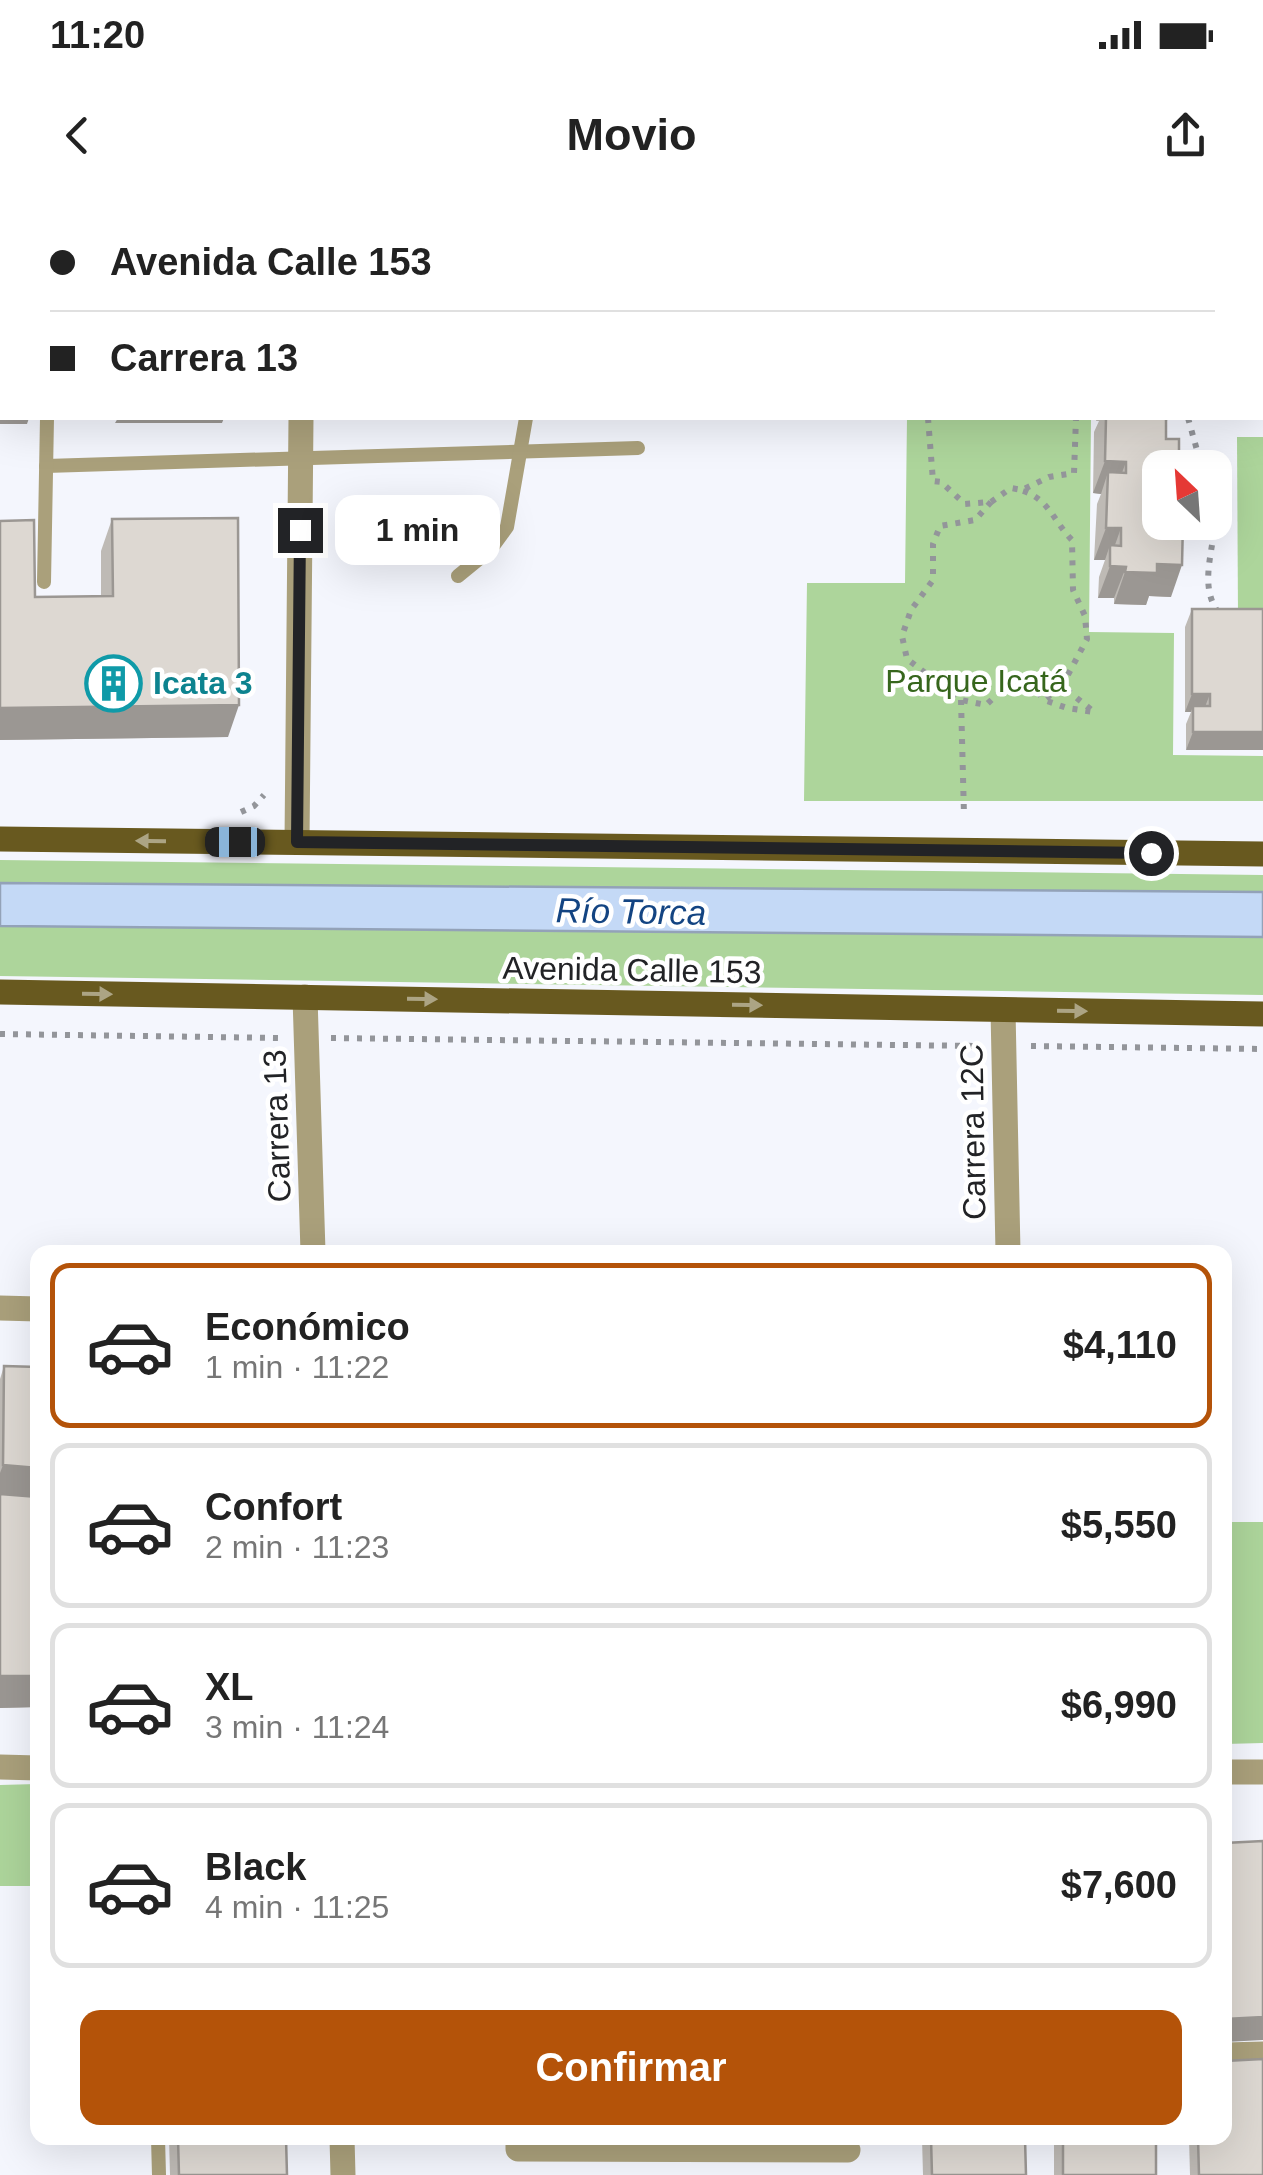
<!DOCTYPE html>
<html lang="es">
<meta charset="utf-8">
<style>
:root{--surface:#fff;--page:#f6f6f6;--text:#222;--muted:#767676;--line:#e0e0e0;--accent:#b45309}
body{margin:0;font-family:Helvetica,sans-serif;background:var(--page);color:var(--text);height:100vh;display:flex;flex-direction:column;font-size:38px;white-space:nowrap}
*{box-sizing:border-box;margin:0}
p{font-size:32px;color:var(--muted)}
.icon{flex:none;width:55px;height:55px;fill:none;stroke:currentColor;stroke-width:2;stroke-linecap:round;stroke-linejoin:round}
.map{position:relative;flex:1;overflow:hidden}
.panel{position:absolute;left:30px;top:1045px;width:1202px;height:900px;display:flex;flex-direction:column;background:var(--surface);border-radius:20px;box-shadow:0 10px 40px #0002}
.panel>*{flex:none}
.guide{position:absolute;left:0px;top:0px;width:1265px;height:220px;box-shadow:0 10px 40px #0002;display:grid;align-content:center;height:220px;padding:0 50px;background:var(--surface)}
.needle{width:65px;rotate:335deg}
.fabs{position:absolute;left:1142px;top:250px;display:grid;gap:20px}
.fabs a{display:grid;place-items:center;width:90px;height:90px;border-radius:20px;background:var(--surface);box-shadow:0 10px 40px #0002;font-size:50px}
.end{position:absolute;width:45px;height:45px;margin:-22px;border:12px solid #222326;background:#fff;box-shadow:0 0 0 5px #fff}
.from{border-radius:50%}
.bubble{position:absolute;height:70px;border-radius:20px;background:var(--surface);box-shadow:0 10px 40px #0002;font-size:32px;font-weight:600;line-height:70px;text-align:center}
.car{position:absolute;width:30px;height:60px;margin:-30px -15px;border-radius:12px;box-shadow:0 0 8px 2px #0007;background:linear-gradient(#222 24%,#8ab4d8 0 40%,#222 0 76%,#8ab4d8 0 86%,#222 0)}
.guide b{display:flex;align-items:center;gap:35px;height:95px;font-size:38px}
.guide b+b{border-top:2px solid var(--line)}
.guide i{width:25px;height:25px;background:var(--text)}
ul{padding:18px 0 0;list-style:none}
li{display:flex;align-items:center;gap:30px;height:165px;margin:0 20px 15px;padding:0 30px;border:5px solid var(--line);border-radius:20px}
li div{flex:1}
li b{display:block;font-size:38px}
li em{font-style:normal;font-weight:600}
li.on{border-color:var(--accent)}
li>.icon{width:90px;height:90px;stroke-width:1.5}
.action{display:flex;gap:20px;margin-top:auto;padding:20px 50px}
.action a{flex:1;height:115px;border-radius:20px;background:var(--accent);color:#fff;font-size:40px;font-weight:600;line-height:115px;text-align:center}
.status{display:flex;justify-content:space-between;align-items:center;height:70px;padding:0 50px;background:var(--surface);direction:ltr}
.status svg{height:28px;fill:currentColor}
header{display:flex;justify-content:space-between;align-items:center;height:130px;padding:0 50px;background:var(--surface);font-size:45px;font-weight:600}
.map>svg:first-child{display:block}
.green{fill:#add59b}
.water{fill:#c4d9f6;stroke:#93a2b8;stroke-width:2.5}
.lines{fill:none;stroke-linecap:round;stroke-linejoin:round}
.path{stroke:#93959a;stroke-width:6;stroke-dasharray:5 8;stroke-linecap:butt}
.lane{stroke:#aaa07b;stroke-width:14}
.street{stroke:#aaa07b;stroke-width:25}
.primary{stroke:#68591f;stroke-width:25}
.wall{fill:#bebab5}
.shaded-wall{fill:#9b9793}
.building{fill:#ddd8d2;stroke:#9b9793;stroke-width:2.5}
.oneway{fill:#aca484}
.route{stroke:#222326;stroke-width:12}
.labels{text-anchor:middle;dominant-baseline:central;stroke-width:9;stroke-linejoin:round;paint-order:stroke}
.park-label{font-size:32px;fill:#36661c;stroke:#fff}
.culture-label{font-size:32px;font-weight:bold;fill:#0d838f;stroke:#fff;text-anchor:start}
.street-label{font-size:32px;fill:#222326;stroke:#fff}
.water-label{font-size:35px;font-style:italic;fill:#134482;stroke:#fff}
</style>
<div class="status"><b>11:20</b><svg viewBox="0 0 49 12"><path d="M0 12V9h3v3zM5 12V6h3v6zM10 12V3h3v9zM15 12V0h3v12zM26 1h20v11H26zM47 4h2v5h-2z"/></svg></div>
<header><svg class="icon" aria-label="back" viewBox="0 0 24 24"><path d="M15 5l-7 7 7 7"/></svg>Movio<svg class="icon" aria-label="share" viewBox="0 0 24 24"><path d="M12 15V3M7 8l5-5 5 5M5 13v7h14v-7"/></svg></header>
<div class="map">
<svg width="1263" height="1975" viewBox="0 0 1263 1975">
<rect width="100%" height="100%" fill="#f4f6fd"/>
<g class="green">
<path d="M910 0H1094L910 2Z"/>
<path d="M907 218H1091L1089 432 1174 433 1173 555 1263 556V601H804L807 383H905Z"/>
<path d="M1237 237H1263V417H1238Z"/>
<path d="M0 660 1263 675V795L0 776Z"/>
<path d="M1225 1322H1263V1543L1225 1544Z"/>
<path d="M37 1584V1686H0V1585Z"/>
</g>
<path class="water" d="M0 683 1263 692V737L0 726Z"/>
<g class="lines">
<g class="path">
<path d="M1041 2V0"/>
<path d="M1262 75H1263"/>
<path d="M928 218 933 281 941 282 965 304 991 302 1011 288 1022 290 1049 277 1074 273 1076 218"/>
<path d="M1188 218 1202 268"/>
<path d="M1023 291C1049 299 1054 322 1072 340L1073 390 1085 416 1087 439 1062 486"/>
<path d="M991 302 975 320 940 326 933 344V380L911 410 902 436 907 459 961 500 986 505 1005 487 1027 478 1044 500 1062 486 1094 512 1067 508 1044 500"/>
<path d="M1215 306C1218 345 1195 383 1220 415"/>
<path d="M961 500 964 615"/>
<path d="M241 612 254 606 264 595"/>
<path d="M0 834 279 838"/>
<path d="M331 838 979 846"/>
<path d="M1031 846 1263 849"/>
</g>
<g class="lane">
<path d="M46 266 638 248"/>
<path d="M458 376 491 349 507 327 526 218"/>
<path d="M44 382 47 218"/>
<path d="M158 1938 159 1975"/>
</g>
<g class="street">
<path d="M303 2V0"/>
<path d="M297 642 301 218"/>
<path d="M305 797 313 1052"/>
<path d="M1003 810 1008 1052"/>
<path d="M0 1108 38 1109"/>
<path d="M0 1567 38 1568"/>
<path d="M1225 1572H1263"/>
<path d="M1225 1855 1263 1854"/>
<path d="M342 1938 343 1975"/>
<path d="M518 1938V1949L848 1950"/>
</g>
<g class="primary">
<path d="M0 639 1263 654"/>
<path d="M0 792 1263 814"/>
</g>
</g>
<g class="wall">
<path d="M1100 0H1263V50L1262 2H1100Z"/>
<path d="M1097 218H1168L1166 224 1160 268 1171 397 1149 396 1146 405 1114 404V398H1098L1099 377 1105 360H1094L1097 304 1101 294 1093 293 1094 232 1099 221H1096Z"/>
<path d="M112 319 228 537 0 540V321L35 397 101 396V351Z"/>
<path d="M1192 409H1263L1186 550V524L1191 512H1185V427Z"/>
<path d="M4 1166 38 1167V1507L0 1508V1179Z"/>
<path d="M169 1938H286L287 1975H170Z"/>
<path d="M922 1938H1025L1026 1975H923Z"/>
<rect x="1054" y="1938" width="102" height="37"/>
<path d="M1189 1938H1225L1263 1975H1190Z"/>
</g>
<g class="shaded-wall">
<path d="M0 192H2V218H29L27 224H0Z"/>
<path d="M118 218H224L222 223H115Z"/>
<path d="M1105 261 1126 262 1114 294 1108 272 1101 294 1093 293Z"/>
<path d="M1106 328H1121L1110 359V345L1105 360H1094Z"/>
<path d="M1157 364 1182 365 1171 397 1149 396 1146 405 1114 404 1125 372Z"/>
<path d="M1110 366 1126 367 1114 398H1098Z"/>
<path d="M1192 494H1210L1203 512 1193 506 1191 512H1185Z"/>
<path d="M239 505 228 537 0 540V508Z"/>
<path d="M1193 532H1263V550H1186Z"/>
<path d="M3 1265 38 1268V1301L0 1298V1273Z"/>
<path d="M0 1476H38V1507L0 1508Z"/>
<path d="M1263 1817V1840L1225 1842V1819Z"/>
</g>
<g class="building">
<path d="M0 0H234V2H2V192H0Z"/>
<path d="M1112 0H1263V12L1262 2H1112Z"/>
<path d="M1106 218H1166V239H1179V268H1160V322H1183L1182 365 1157 364V373L1125 372 1126 367 1110 366V345L1121 346V328H1106L1108 272 1126 273V262L1105 261Z"/>
<path d="M238 318 239 505 0 508V321L34 320 35 397 113 396 112 319Z"/>
<path d="M1192 409H1263V532H1193V506H1210V494H1192Z"/>
<path d="M4 1166 38 1167V1268L3 1265Z"/>
<path d="M0 1294 38 1297V1476H0Z"/>
<path d="M1263 1641V1817L1225 1819V1643Z"/>
<path d="M1263 1859V1975H1199L1198 1938H1225V1861Z"/>
<path d="M178 1938H286L287 1975H179Z"/>
<path d="M931 1938H1025L1026 1975H932Z"/>
<rect x="1063" y="1938" width="93" height="37"/>
</g>
<defs><path id="oneway-solid" d="M-6-.8H1V-3.2L6.5 0L1 3.2V.8H-6Z" transform="scale(2.5)"/></defs>
<g class="oneway">
<use href="#oneway-solid" transform="translate(151 641) rotate(-179)"/>
<use href="#oneway-solid" transform="translate(97 794) rotate(1)"/>
<use href="#oneway-solid" transform="translate(422 799) rotate(1)"/>
<use href="#oneway-solid" transform="translate(747 805) rotate(1)"/>
<use href="#oneway-solid" transform="translate(1072 811) rotate(1)"/>
</g>
<g class="lines">
<path class="route" d="M300 330 297 642 1151 653"/>
</g>
<defs>
<symbol id="building-ring" viewBox="-11 -11 22 22"><circle r="9.5" fill="#fff" stroke="#0f9aa8" stroke-width="1.5"/><path d="M-4-6H4V6H1V3H-1V6H-4ZM-2.5-4.3h1.7v1.8h-1.7ZM.8-4.3h1.7v1.8H.8ZM-2.5-1h1.7V.8h-1.7ZM.8-1h1.7V.8H.8Z" fill="#0f9aa8"/></symbol>
</defs>
<g fill-rule="evenodd">
<use href="#building-ring" x="82" y="452" width="63" height="63"/>
</g>
<g class="labels">
<g class="park-label">
<text x="976" y="481">Parque Icatá</text>
</g>
<g class="culture-label">
<text x="153" y="483">Icata 3</text>
</g>
<g class="street-label">
<text transform="translate(632 770) rotate(1)">Avenida Calle 153</text>
<text transform="translate(277 926) rotate(-92)">Carrera 13</text>
<text transform="translate(973 932) rotate(-91)">Carrera 12C</text>
</g>
<g class="water-label">
<text transform="translate(631 711) rotate(1)">Río Torca</text>
</g>
</g>
</svg>
<div class="fabs">
<a><svg class="needle" viewBox="-14 -14 28 28"><path d="M0-13l5 13h-10z" fill="#e53935"/><path d="M0 13l5-13h-10z" fill="#767676"/></svg></a>
</div>
<i class="end from" style="left:1151px;top:653px"></i>
<i class="end" style="left:300px;top:330px"></i>
<div class="bubble" style="left:335px;top:295px;width:165px">1 min</div>
<i class="car" style="left:235px;top:642px;rotate:270deg"></i>
<div class="guide">
<b><i class="from"></i>Avenida Calle 153</b>
<b><i></i>Carrera 13</b>
</div>
<section class="panel">
<ul>
<li class="on"><svg class="icon" aria-label="car" viewBox="0 0 24 24"><path d="M5 17H2v-5l4-1 3-4h7l3 4 3 1v5h-3M9 17h6M6 11h13"/><circle cx="7" cy="17" r="2"/><circle cx="17" cy="17" r="2"/></svg><div><b>Económico</b><p>1 min · 11:22</p></div><em>$4,110</em></li>
<li><svg class="icon" aria-label="car" viewBox="0 0 24 24"><path d="M5 17H2v-5l4-1 3-4h7l3 4 3 1v5h-3M9 17h6M6 11h13"/><circle cx="7" cy="17" r="2"/><circle cx="17" cy="17" r="2"/></svg><div><b>Confort</b><p>2 min · 11:23</p></div><em>$5,550</em></li>
<li><svg class="icon" aria-label="car" viewBox="0 0 24 24"><path d="M5 17H2v-5l4-1 3-4h7l3 4 3 1v5h-3M9 17h6M6 11h13"/><circle cx="7" cy="17" r="2"/><circle cx="17" cy="17" r="2"/></svg><div><b>XL</b><p>3 min · 11:24</p></div><em>$6,990</em></li>
<li><svg class="icon" aria-label="car" viewBox="0 0 24 24"><path d="M5 17H2v-5l4-1 3-4h7l3 4 3 1v5h-3M9 17h6M6 11h13"/><circle cx="7" cy="17" r="2"/><circle cx="17" cy="17" r="2"/></svg><div><b>Black</b><p>4 min · 11:25</p></div><em>$7,600</em></li>
</ul>
<div class="action"><a>Confirmar</a></div>
</section>
</div>
